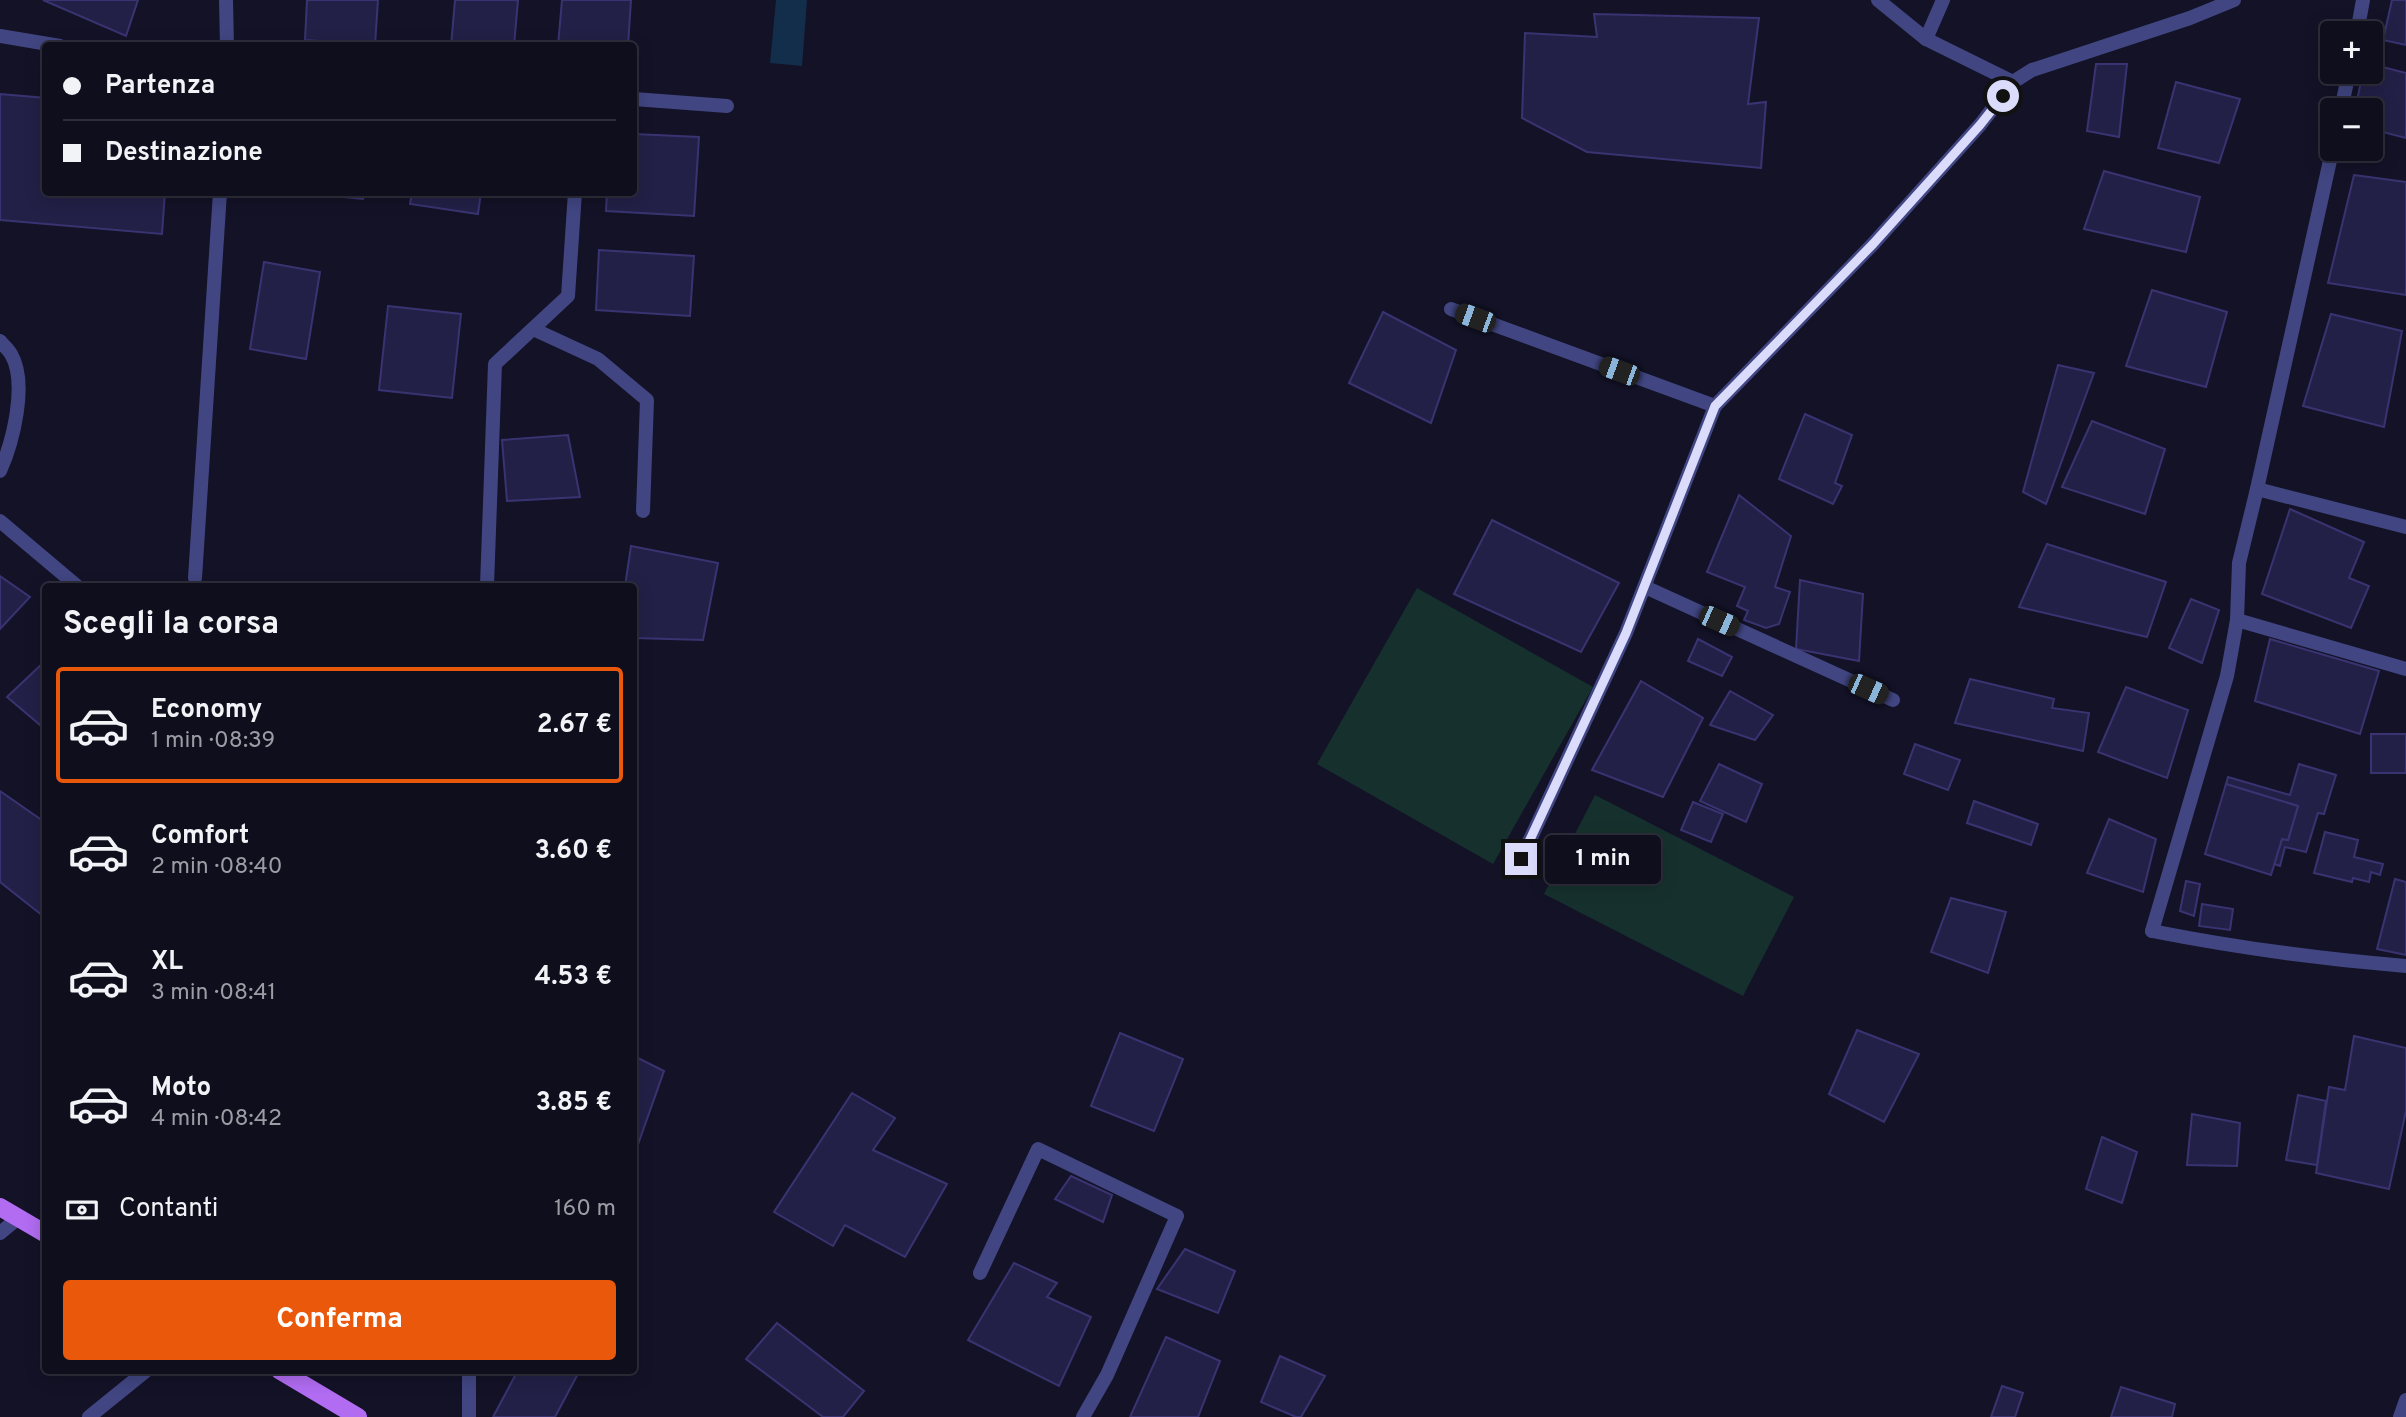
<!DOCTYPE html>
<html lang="it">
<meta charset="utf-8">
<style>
:root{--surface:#0e0e1d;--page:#171726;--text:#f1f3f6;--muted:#9b9ca4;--line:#2e2e3b;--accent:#ea580c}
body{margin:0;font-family:Overpass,sans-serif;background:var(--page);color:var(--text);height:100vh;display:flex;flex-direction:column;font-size:26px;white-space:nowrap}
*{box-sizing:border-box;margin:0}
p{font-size:23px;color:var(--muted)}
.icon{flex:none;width:38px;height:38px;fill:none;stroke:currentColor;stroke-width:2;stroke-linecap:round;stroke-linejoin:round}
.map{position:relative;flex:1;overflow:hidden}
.side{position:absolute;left:42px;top:583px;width:595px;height:791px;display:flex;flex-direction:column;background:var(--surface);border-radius:7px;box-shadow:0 4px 18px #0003,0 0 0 2px var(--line)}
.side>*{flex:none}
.banner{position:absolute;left:42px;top:42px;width:595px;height:154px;border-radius:7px;box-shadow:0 4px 18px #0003,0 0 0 2px var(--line);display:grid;align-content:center;height:154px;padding:0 21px;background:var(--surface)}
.fabs{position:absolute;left:2320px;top:21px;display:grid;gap:14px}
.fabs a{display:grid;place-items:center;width:63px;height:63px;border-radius:7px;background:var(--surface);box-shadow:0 4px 18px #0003,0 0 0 2px var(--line);font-size:35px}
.end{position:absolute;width:32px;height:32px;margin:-16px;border:9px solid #dbdcfc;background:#111;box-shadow:0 0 0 4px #111}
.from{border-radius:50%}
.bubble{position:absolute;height:49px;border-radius:7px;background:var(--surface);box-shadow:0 4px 18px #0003,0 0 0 2px var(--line);font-size:23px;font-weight:700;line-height:49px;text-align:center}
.car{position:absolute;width:21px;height:42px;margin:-21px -10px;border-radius:9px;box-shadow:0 0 5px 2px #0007;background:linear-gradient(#222 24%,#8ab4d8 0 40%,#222 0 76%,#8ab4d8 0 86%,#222 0)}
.banner b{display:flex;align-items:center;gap:24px;height:66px;font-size:26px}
.banner b+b{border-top:2px solid var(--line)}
.banner i{width:18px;height:18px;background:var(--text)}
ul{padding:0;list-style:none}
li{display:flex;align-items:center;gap:21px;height:116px;margin:0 14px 10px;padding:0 7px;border:4px solid transparent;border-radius:7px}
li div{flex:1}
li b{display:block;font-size:26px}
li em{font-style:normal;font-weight:700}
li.active{border-color:var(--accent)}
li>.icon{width:63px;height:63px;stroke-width:1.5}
h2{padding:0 21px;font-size:32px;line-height:84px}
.pay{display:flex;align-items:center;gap:18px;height:77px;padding:0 21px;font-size:26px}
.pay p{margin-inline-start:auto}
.cta{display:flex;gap:14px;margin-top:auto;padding:14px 21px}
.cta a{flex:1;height:80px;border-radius:7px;background:var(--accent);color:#fff;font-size:28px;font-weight:700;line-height:80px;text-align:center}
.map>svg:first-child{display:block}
.green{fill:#16312d}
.water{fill:#132e4a}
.building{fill:#232047;stroke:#393471;stroke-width:2}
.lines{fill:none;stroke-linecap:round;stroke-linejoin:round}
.lane{stroke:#414682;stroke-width:14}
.street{stroke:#414682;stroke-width:14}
.primary{stroke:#b16cf2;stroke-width:18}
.route{stroke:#dbdcfc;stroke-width:9}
</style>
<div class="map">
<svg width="2406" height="1417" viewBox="0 0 2406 1417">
<rect width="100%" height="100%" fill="#131227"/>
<g class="green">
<path d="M1417 588 1593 687 1493 864 1317 764Z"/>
<path d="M1595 795 1794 897 1743 996 1544 894Z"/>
</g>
<path class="water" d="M776 0H807L802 66 770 63Z"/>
<g class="building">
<path d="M43 0H138L126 36Z"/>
<path d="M307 0H378L375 45 305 40Z"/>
<path d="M455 0H518L514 46H451Z"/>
<path d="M562 0H631L628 46H558Z"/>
<path d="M2392 0H2406V45L2383 40Z"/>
<path d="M1594 14 1759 18 1748 104 1766 102 1761 168 1587 152 1522 118 1525 33 1597 37Z"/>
<path d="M2096 64H2127L2119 137 2087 131Z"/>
<path d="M2371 64 2406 73V138L2371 129V110H2355L2363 72H2371Z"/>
<path d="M2176 82 2240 99 2219 163 2158 148Z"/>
<path d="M0 94 46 98V192H165L162 234 0 220Z"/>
<path d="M634 134 699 137 694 216 606 211 607 192H634Z"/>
<path d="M2104 171 2200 197 2186 252 2084 229Z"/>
<path d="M2354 175 2406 182V295L2328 283Z"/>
<path d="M292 192H364L363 199Z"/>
<path d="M412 192H481L478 214 410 204Z"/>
<path d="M599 250 694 256 690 316 596 310Z"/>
<path d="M264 262 320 272 306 359 250 349Z"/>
<path d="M2152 290 2227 312 2206 387 2126 366Z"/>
<path d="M388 306 461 314 452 398 379 390Z"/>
<path d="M1383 312 1456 350 1431 423 1349 383Z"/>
<path d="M2331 314 2402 331 2384 427 2303 406Z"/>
<path d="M2058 365 2094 373 2046 504 2023 492Z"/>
<path d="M1805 414 1852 435 1835 483 1842 486 1833 504 1779 479Z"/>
<path d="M2092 421 2165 449 2145 514 2062 487Z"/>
<path d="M568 435 580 497 507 501 502 440Z"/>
<path d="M1739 495 1791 536 1775 587 1790 592 1779 624 1766 628 1744 620 1748 611 1737 606 1745 587 1707 572Z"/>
<path d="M2290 509 2364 542 2349 578 2369 586 2351 628 2262 594Z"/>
<path d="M1492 520 1619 583 1581 652 1454 594Z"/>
<path d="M2047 544 2166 582 2147 637 2019 607Z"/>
<path d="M631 546 718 563 703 640 634 638V586H625Z"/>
<path d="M0 576 30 597 0 629Z"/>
<path d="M1800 580 1863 594 1859 661 1796 649Z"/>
<path d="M2191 599 2219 610 2202 663 2169 648Z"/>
<path d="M1698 639 1732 657 1722 676 1688 661Z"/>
<path d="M2270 639 2379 671 2360 734 2255 701Z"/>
<path d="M46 660V730L7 697Z"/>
<path d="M1970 679 2054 699 2052 708 2089 713 2083 751 1955 723Z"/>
<path d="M1641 681 1703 718 1663 797 1592 770Z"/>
<path d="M2126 687 2188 710 2167 778 2098 752Z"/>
<path d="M1730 691 1773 715 1755 740 1710 725Z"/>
<rect x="2371" y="734" width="35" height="39"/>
<path d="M1915 744 1960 760 1948 790 1904 774Z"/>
<path d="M1719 764 1762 784 1746 822 1700 801Z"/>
<path d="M2299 764 2336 775 2324 814 2318 813 2306 852 2285 847 2280 866 2274 864 2282 839 2288 840 2298 806 2226 784 2228 777 2290 795Z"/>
<path d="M2226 784 2298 806 2288 840 2282 839 2271 875 2205 854Z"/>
<path d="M0 791 46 823V911L43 916 0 882Z"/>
<path d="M1974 801 2038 824 2031 845 1967 823Z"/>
<path d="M1693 802 1723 814 1711 842 1681 830Z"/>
<path d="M2109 819 2156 839 2143 892 2087 873Z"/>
<path d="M2325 832 2358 840 2354 857 2383 864 2380 875 2371 872 2369 882 2353 878 2352 882 2314 873Z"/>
<path d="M2395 879 2406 882V955L2377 949Z"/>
<path d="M2186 881 2200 884 2194 916 2180 911Z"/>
<path d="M1951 898 2006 912 1988 973 1931 952Z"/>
<path d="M2202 904 2233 909 2230 930 2199 926Z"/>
<path d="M1857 1030 1919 1054 1884 1122 1829 1094Z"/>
<path d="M1120 1033 1183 1059 1154 1131 1091 1106Z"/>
<path d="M2354 1036 2406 1048V1111L2389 1189 2316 1173 2329 1087 2345 1090Z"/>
<path d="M634 1056 664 1071 636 1150 634 1149Z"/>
<path d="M852 1093 895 1118 873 1150 947 1184 905 1257 845 1225 833 1246 774 1212Z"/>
<path d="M2298 1095 2326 1101 2317 1165 2286 1160Z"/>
<path d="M2192 1114 2240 1123 2237 1166 2187 1165Z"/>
<path d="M2102 1137 2137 1152 2122 1203 2086 1189Z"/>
<path d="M1071 1176 1112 1195 1103 1222 1055 1199Z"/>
<path d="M1185 1249 1235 1271 1218 1313 1157 1289Z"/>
<path d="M1014 1263 1057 1283 1047 1297 1091 1317 1059 1386 968 1340Z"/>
<path d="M777 1323 864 1391 843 1417H823L746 1359Z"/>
<path d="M1166 1337 1220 1361 1198 1417H1130Z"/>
<path d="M1280 1356 1325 1376 1301 1417H1296L1261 1402Z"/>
<path d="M518 1370H580L555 1417H493Z"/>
<path d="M2002 1386 2023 1393 2015 1417H1991Z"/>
<path d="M2121 1387 2175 1404 2172 1417H2111Z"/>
</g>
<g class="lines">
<g class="lane">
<path d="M1926 39 1943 0"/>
<path d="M533 329 598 359 647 400 643 511"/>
<path d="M2257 489 2406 527"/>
<path d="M1645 587 1893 700"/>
<path d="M2237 620 2406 669"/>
<path d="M2152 931C2238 948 2320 959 2406 966"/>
<path d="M0 1233 18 1218"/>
<path d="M980 1273 1038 1149 1177 1216 1107 1375 1083 1417"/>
<path d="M469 1370V1417"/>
<path d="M2400 1417 2406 1400"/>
</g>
<g class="street">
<path d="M226 0 227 46"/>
<path d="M1878 0 1926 39 2013 82"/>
<path d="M2357 33 2363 0"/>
<path d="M0 36 60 46"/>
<path d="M634 99 727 106"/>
<path d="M2341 110 2349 72"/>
<path d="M1451 309 1715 406 1626 633 1521 859"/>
<path d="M0 341C3 345 8 349 11 354 28 383 13 442 0 471"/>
<path d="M1715 406 1873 244 1980 125 2013 82 2032 70 2190 18 2234 0"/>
<path d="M0 521 77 586"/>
<path d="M195 578 220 192"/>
<path d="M487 586 495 364 568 296 575 192"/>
<path d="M2152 931 2227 676 2237 620 2239 563 2257 489 2333 147"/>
<path d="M89 1417 147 1370"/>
</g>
<g class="primary">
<path d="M0 1207 46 1234"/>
<path d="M279 1370 358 1417"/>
</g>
</g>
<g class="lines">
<path class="route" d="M1521 859 1626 633 1715 406 1873 244 1980 125 2003 96"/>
</g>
</svg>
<div class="fabs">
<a>+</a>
<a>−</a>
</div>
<i class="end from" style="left:2003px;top:96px"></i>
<i class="end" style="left:1521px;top:859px"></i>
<div class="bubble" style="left:1545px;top:835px;width:116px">1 min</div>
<i class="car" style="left:1475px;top:318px;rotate:290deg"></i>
<i class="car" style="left:1619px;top:371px;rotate:290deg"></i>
<i class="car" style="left:1719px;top:621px;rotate:114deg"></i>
<i class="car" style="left:1868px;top:689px;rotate:114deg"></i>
<div class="banner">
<b><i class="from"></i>Partenza</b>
<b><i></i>Destinazione</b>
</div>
<section class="side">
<h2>Scegli la corsa</h2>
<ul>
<li class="active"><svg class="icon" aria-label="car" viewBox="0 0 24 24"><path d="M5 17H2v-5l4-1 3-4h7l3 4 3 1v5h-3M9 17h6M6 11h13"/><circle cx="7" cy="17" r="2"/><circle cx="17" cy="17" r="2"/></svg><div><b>Economy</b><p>1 min · 08:39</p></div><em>2.67 €</em></li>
<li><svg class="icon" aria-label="car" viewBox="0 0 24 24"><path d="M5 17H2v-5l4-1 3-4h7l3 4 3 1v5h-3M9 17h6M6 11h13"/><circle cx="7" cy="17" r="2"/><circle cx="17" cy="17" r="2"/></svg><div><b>Comfort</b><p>2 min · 08:40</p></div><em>3.60 €</em></li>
<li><svg class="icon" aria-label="car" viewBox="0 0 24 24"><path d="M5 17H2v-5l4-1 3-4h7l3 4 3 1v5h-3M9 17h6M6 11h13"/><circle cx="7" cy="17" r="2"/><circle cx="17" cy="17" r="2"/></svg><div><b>XL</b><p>3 min · 08:41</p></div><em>4.53 €</em></li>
<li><svg class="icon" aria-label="car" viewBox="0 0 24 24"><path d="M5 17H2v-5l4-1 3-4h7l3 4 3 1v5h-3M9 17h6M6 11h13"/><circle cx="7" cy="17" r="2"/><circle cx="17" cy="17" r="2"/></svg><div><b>Moto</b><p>4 min · 08:42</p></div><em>3.85 €</em></li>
</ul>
<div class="pay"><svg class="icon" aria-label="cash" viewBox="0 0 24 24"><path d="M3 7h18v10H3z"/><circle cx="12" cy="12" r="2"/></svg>Contanti<p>160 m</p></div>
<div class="cta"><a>Conferma</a></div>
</section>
</div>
